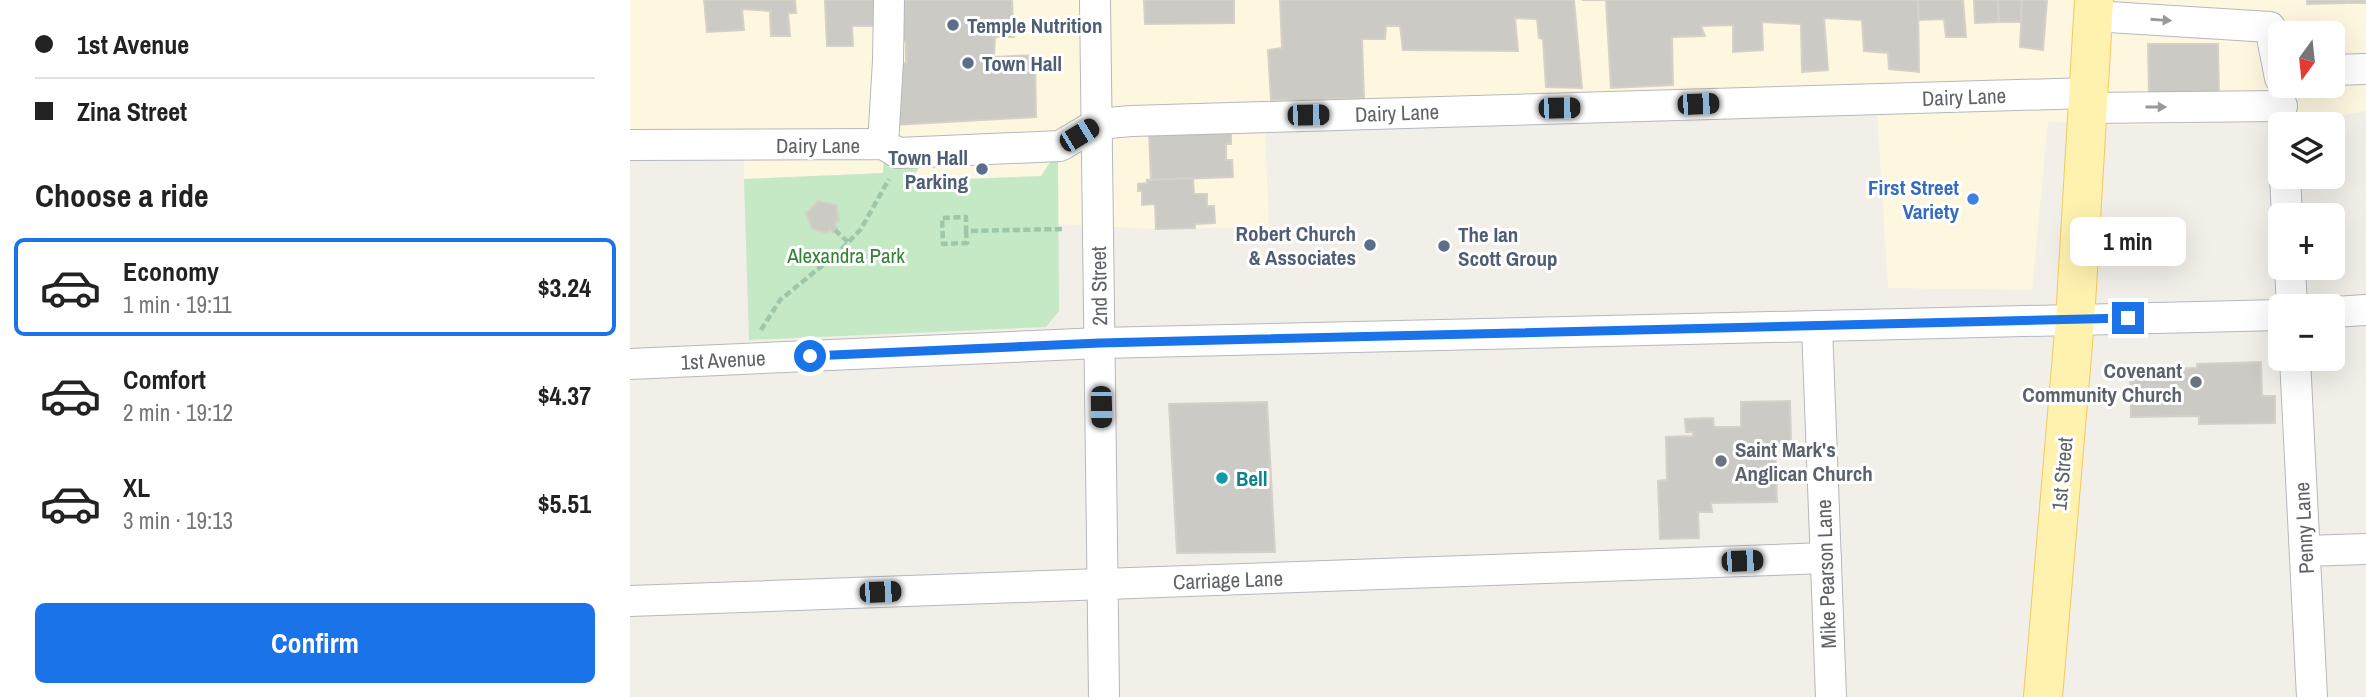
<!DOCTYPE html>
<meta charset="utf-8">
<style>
:root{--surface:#fff;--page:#f6f6f6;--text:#222;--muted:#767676;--line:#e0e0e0;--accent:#1a73e8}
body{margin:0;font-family:"Archivo Narrow",sans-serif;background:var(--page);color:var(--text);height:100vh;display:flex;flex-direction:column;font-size:26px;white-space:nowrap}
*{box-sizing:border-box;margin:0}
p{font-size:23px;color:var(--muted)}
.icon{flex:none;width:38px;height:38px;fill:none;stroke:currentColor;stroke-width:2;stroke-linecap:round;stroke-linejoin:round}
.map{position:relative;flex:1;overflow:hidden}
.drawer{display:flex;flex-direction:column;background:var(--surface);width:630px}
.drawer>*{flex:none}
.banner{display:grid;align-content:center;height:154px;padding:0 35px;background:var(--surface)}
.needle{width:46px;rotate:195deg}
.tools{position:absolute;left:1638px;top:21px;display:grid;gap:14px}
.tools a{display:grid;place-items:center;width:77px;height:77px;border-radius:10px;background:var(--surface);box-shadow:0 7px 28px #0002;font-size:35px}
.end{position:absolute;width:32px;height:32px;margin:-16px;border:9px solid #1a73e8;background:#fff;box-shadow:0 0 0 4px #fff}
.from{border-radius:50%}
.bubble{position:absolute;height:49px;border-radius:10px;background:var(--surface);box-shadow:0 7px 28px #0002;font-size:23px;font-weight:700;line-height:49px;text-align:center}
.car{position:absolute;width:21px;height:42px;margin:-21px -10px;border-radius:9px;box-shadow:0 0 5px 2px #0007;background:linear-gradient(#222 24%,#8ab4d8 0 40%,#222 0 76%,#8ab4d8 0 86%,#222 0)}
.banner b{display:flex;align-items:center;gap:24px;height:66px;font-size:26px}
.banner b+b{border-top:2px solid var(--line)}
.banner i{width:18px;height:18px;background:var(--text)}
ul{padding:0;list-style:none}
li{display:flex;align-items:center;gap:21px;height:98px;margin:0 14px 10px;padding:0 21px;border:4px solid transparent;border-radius:10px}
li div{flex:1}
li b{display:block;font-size:26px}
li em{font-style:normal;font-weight:700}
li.active{border-color:var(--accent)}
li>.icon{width:63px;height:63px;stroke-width:1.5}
h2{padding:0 35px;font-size:32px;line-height:84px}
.action{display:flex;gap:14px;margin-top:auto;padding:14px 35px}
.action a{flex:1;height:80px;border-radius:10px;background:var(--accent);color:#fff;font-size:28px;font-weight:700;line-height:80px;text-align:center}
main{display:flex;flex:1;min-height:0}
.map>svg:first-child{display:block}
.commercial{fill:#fef7e0;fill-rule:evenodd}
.green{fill:#c5e8c5}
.building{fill:#cccac5;stroke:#d6d1c6;stroke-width:2}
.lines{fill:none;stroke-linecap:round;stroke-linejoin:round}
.minor-casing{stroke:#b5b8bc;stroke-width:32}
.major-casing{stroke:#f2c960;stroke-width:40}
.path{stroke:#9cc7a9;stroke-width:4.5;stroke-dasharray:7 3.5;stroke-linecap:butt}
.minor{stroke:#fff;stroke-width:30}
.major{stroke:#fff2af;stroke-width:38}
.oneway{fill:#979a9d}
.route{stroke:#1a73e8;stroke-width:9}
.service-dot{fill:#5c6f8a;stroke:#fff;stroke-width:2.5}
.shop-dot{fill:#3f7fe0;stroke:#fff;stroke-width:2.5}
.worship-dot{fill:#6b7280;stroke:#fff;stroke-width:2.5}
.culture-dot{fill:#0f9aa8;stroke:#fff;stroke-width:2.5}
.labels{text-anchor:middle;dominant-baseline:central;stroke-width:6;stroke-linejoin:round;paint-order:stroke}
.service-label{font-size:21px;font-weight:bold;fill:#4e5e75;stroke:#fff;text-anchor:start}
.street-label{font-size:21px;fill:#5f6368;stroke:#fff}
.shop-label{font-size:21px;font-weight:bold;fill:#366cbe;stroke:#fff;text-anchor:end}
.park-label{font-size:21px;fill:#348238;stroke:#fff}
.worship-label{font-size:21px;font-weight:bold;fill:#5b616d;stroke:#fff;text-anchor:end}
.culture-label{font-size:21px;font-weight:bold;fill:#0d838f;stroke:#fff;text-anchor:start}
</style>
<main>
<section class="drawer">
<div class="banner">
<b><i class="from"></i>1st Avenue</b>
<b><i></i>Zina Street</b>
</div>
<h2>Choose a ride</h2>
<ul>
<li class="active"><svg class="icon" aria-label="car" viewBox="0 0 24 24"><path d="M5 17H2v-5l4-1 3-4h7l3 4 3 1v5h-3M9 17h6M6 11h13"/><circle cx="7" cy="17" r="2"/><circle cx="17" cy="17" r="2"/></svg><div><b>Economy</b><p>1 min · 19:11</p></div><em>$3.24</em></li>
<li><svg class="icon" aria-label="car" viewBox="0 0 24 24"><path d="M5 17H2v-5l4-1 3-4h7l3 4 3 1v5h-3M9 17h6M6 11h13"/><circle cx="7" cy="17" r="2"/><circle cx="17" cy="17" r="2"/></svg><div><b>Comfort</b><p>2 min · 19:12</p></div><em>$4.37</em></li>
<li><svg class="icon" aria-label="car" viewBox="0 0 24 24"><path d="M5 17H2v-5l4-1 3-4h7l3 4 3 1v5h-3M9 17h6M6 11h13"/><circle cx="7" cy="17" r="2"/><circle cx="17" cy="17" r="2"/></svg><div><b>XL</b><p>3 min · 19:13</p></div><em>$5.51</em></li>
</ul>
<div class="action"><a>Confirm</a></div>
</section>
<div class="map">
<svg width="1736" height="697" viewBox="0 0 1736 697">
<rect width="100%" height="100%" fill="#f1efe8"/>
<path class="commercial" d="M0 0H1736V111L1687 121 1499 125 1418 122 1402 290 1258 288 1247 111 635 131 639 227 526 229 428 224V160L424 158 411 176 281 181 292 162 254 160V173L114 179V134L0 135ZM1650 33H1703V86H1650Z"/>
<path class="green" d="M423 158 428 159 429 311 416 327 119 340 114 179 253 173 254 159 292 161 282 181 411 176Z"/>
<g class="building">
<path d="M74 0H165L166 13H158L160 36H141L140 11 112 9 114 30 77 32Z"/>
<path d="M195 0H246V26H222L223 46H197Z"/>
<path d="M270 0H382L384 37H365L364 57 405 55 406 117 265 125 264 63H276V42L271 40Z"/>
<path d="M514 0H604V23L515 24Z"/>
<path d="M650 0H944L952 88 916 87 913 39 909 38 907 19 885 18 888 51 773 50 770 26H756L755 39H732L734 98 641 100 638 50 652 48Z"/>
<path d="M952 0H1288L1289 72 1259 69 1258 53 1234 51 1232 20 1194 18 1198 70 1172 72 1171 24 1132 22 1133 50 1103 52V25L1071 26 1075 36 1042 37 1043 85 981 88 976 0Z"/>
<path d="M1288 0H1333L1336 37H1316L1314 19 1289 20Z"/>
<path d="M1344 0H1368L1369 22 1345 23Z"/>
<path d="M1368 0H1392L1391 22H1369Z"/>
<path d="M1392 0H1417L1413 50 1390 47Z"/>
<path d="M1677 0H1717V3L1677 4Z"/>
<rect x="1717" y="0" width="19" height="3"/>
<path d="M1518 44H1588L1589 97H1519Z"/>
<path d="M601 130V144H596V160H602L603 177 521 180 519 133Z"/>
<path d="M563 178 564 194H577V206H584L585 223 565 224V228L526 229 525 204 512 205V191H508V184L517 183V180Z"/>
<path d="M188 201 206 205 209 220 204 225 207 227 203 233 200 230 197 233 182 229 176 213Z"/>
<path d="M1631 362 1632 396H1645V423L1569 424V416L1501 417 1500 369 1567 368V364Z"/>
<path d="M1160 401 1161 442 1145 443 1147 502 1081 503 1082 512H1068L1069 538 1030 539 1028 481 1037 480 1036 437 1063 436V432H1056L1055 419 1083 418 1084 427H1111V402Z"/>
<path d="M637 402 645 552 547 553 539 404Z"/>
</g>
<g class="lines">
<defs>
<g id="minor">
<path d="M465 0 474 697"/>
<path d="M1463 16 1640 27 1650 78"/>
<path d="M1703 70 1736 69"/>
<path d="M1457 108 1652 106"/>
<path d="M253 144 258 61 259 0"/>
<path d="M0 145 253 144 268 153 430 146 467 124 501 121 1458 93"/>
<path d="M1655 177 1657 215"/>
<path d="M1660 268 1662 306"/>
<path d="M1703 312 1736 310"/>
<path d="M1187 326 1201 697"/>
<path d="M1665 359 1682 697"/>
<path d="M0 364 470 343 1650 315"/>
<path d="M1675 551 1736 549"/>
<path d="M0 601 1196 558"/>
</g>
<path id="major" d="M1413 697 1445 320 1464 0"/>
</defs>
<use href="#minor" class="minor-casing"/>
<use href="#major" class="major-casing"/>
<g class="path">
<path d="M205 230 218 242"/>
<path d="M336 231 337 243 313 244 312 218 336 217V231L432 229"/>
<path d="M131 330 150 300 209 252 231 229 259 179"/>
</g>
<use href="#minor" class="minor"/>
<use href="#major" class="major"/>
</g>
<defs><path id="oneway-solid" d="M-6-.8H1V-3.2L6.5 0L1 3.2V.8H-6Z" transform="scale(1.75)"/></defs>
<g class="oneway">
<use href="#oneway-solid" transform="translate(1531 20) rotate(4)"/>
<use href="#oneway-solid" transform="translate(1526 107)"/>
</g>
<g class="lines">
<path class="route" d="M180 356 470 343 1498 318"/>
</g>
<g class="service-dot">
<circle cx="323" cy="25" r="7"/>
<circle cx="338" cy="63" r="7"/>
<circle cx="352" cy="169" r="7"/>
<circle cx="740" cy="245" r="7"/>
<circle cx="814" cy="246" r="7"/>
</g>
<circle class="shop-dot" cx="1343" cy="199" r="7"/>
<g class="worship-dot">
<circle cx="1566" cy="382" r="7"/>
<circle cx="1091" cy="461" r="7"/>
</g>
<circle class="culture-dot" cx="592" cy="478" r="7"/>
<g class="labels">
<g class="service-label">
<text x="337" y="25">Temple Nutrition</text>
<text x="352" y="63">Town Hall</text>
<text x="338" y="157" text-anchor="end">Town Hall<tspan x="338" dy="24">Parking</tspan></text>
<text x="726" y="233" text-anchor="end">Robert Church<tspan x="726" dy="24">&amp; Associates</tspan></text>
<text x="828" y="234">The Ian<tspan x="828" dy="24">Scott Group</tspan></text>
</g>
<g class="street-label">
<text transform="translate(1334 97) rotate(-2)">Dairy Lane</text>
<text transform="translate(767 113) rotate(-2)">Dairy Lane</text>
<text x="188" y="145">Dairy Lane</text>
<text transform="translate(469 286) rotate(-91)">2nd Street</text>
<text transform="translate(93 360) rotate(-3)">1st Avenue</text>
<text transform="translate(1432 474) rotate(-85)">1st Street</text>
<text transform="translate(1674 528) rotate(-93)">Penny Lane</text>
<text transform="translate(1196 574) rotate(-92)">Mike Pearson Lane</text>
<text transform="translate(598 580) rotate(-2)">Carriage Lane</text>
</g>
<g class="shop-label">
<text x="1329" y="187">First Street<tspan x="1329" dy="24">Variety</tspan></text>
</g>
<g class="park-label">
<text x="216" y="255">Alexandra Park</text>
</g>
<g class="worship-label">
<text x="1552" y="370">Covenant<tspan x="1552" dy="24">Community Church</tspan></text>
<text x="1105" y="449" text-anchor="start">Saint Mark's<tspan x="1105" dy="24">Anglican Church</tspan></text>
</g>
<g class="culture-label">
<text x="606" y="478">Bell</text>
</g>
</g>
</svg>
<div class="tools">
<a><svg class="needle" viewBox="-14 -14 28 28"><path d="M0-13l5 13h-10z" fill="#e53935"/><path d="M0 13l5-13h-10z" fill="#767676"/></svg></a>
<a><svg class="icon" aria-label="layers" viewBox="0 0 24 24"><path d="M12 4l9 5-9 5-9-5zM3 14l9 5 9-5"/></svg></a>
<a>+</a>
<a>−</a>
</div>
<i class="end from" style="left:180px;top:356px"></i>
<i class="end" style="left:1498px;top:318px"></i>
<div class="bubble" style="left:1440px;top:217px;width:116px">1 min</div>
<i class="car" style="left:1068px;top:104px;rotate:88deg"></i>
<i class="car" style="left:929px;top:108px;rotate:89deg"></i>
<i class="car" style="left:678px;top:115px;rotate:89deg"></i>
<i class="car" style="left:449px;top:135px;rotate:59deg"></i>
<i class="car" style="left:471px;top:407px;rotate:179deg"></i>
<i class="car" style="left:1112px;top:561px;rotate:88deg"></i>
<i class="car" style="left:250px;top:592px;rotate:88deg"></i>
</div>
</main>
